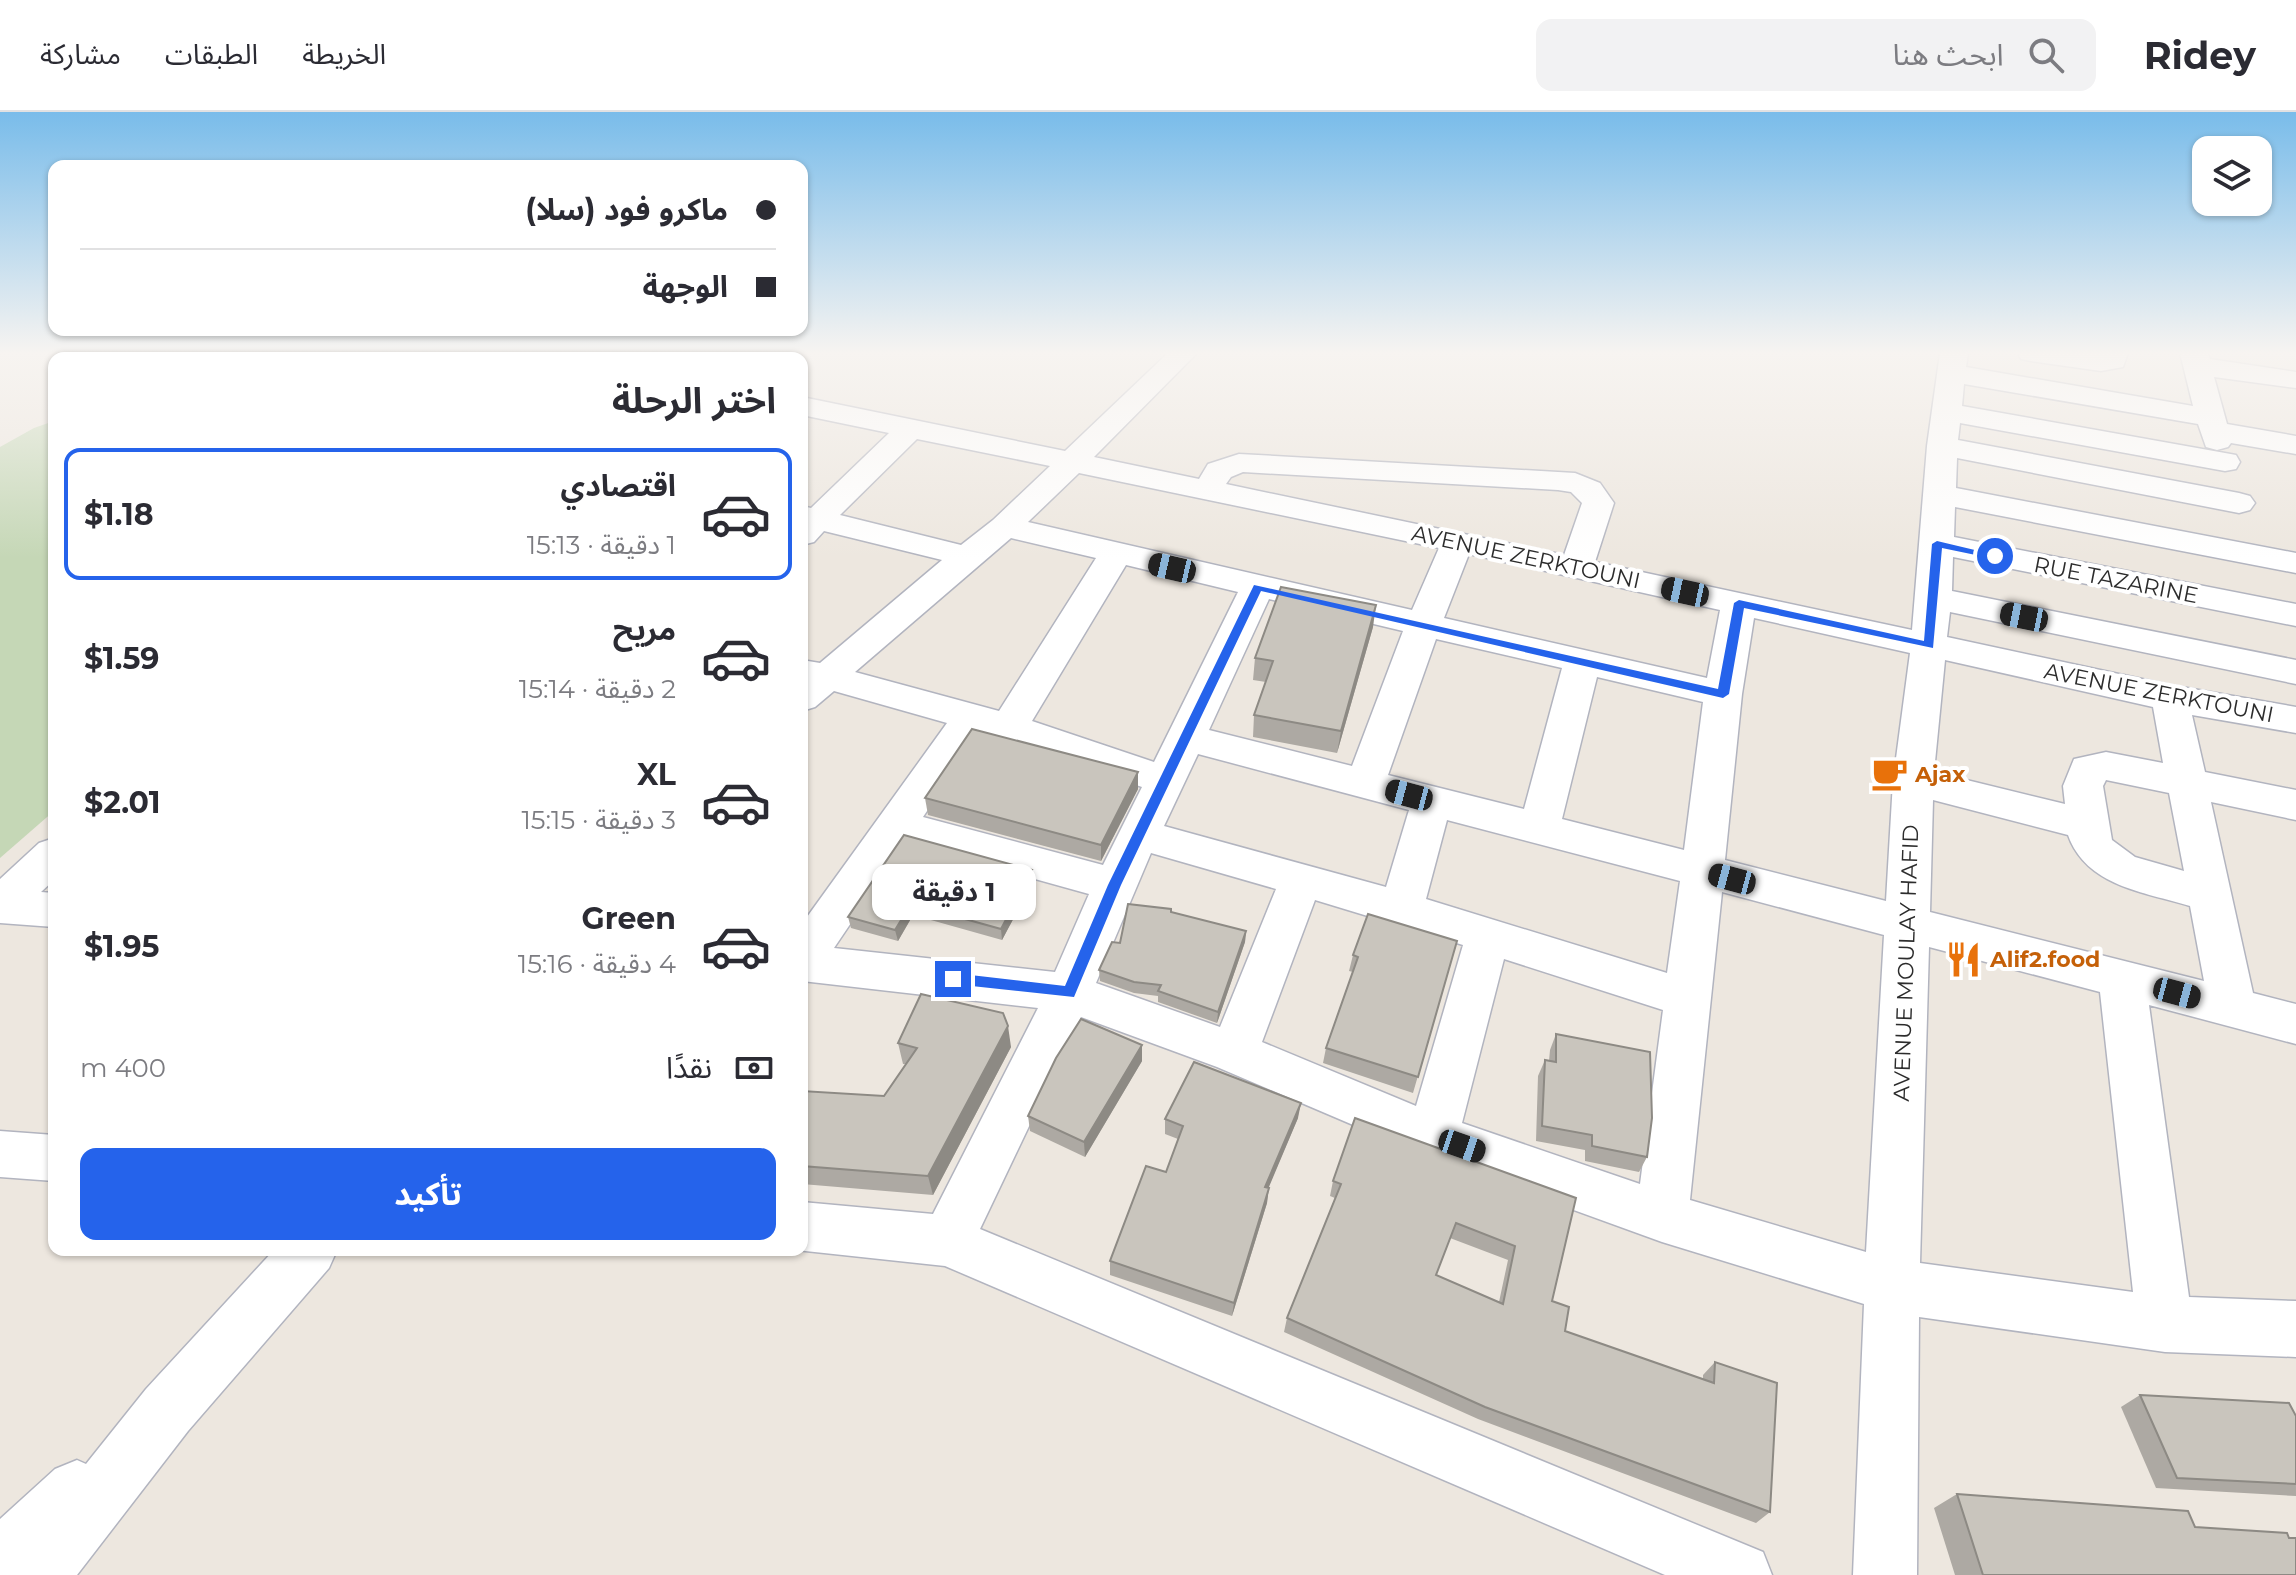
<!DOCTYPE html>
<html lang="ar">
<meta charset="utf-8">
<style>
:root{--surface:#fff;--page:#f2f2f3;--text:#2b2b33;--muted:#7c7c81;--line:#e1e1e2;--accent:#2563eb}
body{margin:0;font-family:Montserrat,"Noto Sans Arabic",sans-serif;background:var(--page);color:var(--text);direction:rtl;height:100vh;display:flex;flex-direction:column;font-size:30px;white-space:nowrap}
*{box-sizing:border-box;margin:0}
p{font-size:26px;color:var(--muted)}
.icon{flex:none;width:44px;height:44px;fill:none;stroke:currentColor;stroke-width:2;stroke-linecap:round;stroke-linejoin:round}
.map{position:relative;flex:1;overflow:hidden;direction:ltr}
.panel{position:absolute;left:48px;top:240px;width:760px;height:904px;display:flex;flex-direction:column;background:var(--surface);border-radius:16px;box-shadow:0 2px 6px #0004;direction:rtl}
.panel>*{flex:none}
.guide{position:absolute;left:48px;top:48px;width:760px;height:176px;border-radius:16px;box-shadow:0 2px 6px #0004;direction:rtl;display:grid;align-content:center;height:176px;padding:0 32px;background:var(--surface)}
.tools{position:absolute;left:2192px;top:24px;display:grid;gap:16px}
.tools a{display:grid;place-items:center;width:80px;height:80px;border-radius:16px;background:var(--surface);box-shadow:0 2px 6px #0004;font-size:40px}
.end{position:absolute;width:36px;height:36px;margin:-18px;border:10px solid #2563eb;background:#fff;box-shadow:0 0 0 4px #fff}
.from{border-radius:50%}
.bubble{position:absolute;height:56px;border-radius:16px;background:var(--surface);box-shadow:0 2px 6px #0004;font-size:26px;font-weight:700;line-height:56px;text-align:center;direction:rtl}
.car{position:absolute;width:24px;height:48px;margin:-24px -12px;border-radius:10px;box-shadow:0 0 6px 2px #0007;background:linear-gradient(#222 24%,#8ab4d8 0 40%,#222 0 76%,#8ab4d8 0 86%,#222 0)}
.guide b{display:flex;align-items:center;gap:28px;height:76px;font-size:30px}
.guide b+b{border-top:2px solid var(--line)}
.guide i{width:20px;height:20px;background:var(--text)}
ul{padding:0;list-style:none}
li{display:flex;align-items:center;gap:24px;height:132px;margin:0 16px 12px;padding:0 16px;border:4px solid transparent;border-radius:16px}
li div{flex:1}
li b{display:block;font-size:30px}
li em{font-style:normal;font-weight:700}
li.selected{border-color:var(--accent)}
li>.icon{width:72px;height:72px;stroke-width:1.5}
h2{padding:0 32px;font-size:36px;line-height:96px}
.pay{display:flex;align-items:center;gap:20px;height:88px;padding:0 32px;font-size:30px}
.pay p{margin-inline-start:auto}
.primary-button{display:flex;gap:16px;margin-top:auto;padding:16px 32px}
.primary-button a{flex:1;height:92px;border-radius:16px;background:var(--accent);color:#fff;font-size:32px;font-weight:700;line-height:92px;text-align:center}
header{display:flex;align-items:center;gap:48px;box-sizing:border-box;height:112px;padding:0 40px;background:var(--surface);border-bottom:2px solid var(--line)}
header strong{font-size:38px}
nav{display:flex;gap:44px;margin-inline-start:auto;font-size:28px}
.search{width:560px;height:72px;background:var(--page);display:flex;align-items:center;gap:20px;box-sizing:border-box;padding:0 28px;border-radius:16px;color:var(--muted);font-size:30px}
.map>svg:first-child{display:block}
.cemetery{fill:#c5d7b6}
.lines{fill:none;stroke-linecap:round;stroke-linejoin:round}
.minor-casing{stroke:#b2b4bf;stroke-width:3}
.minor{fill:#fff;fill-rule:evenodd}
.wall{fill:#ada9a3;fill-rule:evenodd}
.shaded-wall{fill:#8d8a84}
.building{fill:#c9c5bd;stroke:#8d8a84;stroke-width:2;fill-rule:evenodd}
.route{fill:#2563eb}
.labels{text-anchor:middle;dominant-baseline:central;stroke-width:8;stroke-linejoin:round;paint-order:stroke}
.street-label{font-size:22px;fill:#2c2c2c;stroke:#fff}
.food-label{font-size:22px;font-weight:bold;fill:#c56008;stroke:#fff;text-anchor:start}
</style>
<header>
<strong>Ridey</strong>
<div class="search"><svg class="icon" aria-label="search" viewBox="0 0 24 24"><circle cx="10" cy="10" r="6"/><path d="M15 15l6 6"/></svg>ابحث هنا</div>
<nav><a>الخريطة</a><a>الطبقات</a><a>مشاركة</a></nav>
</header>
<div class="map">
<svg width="2296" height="1463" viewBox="0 0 2296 1463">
<rect width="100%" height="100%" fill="#ede7df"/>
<g class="cemetery">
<path d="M410 241H546L574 245 380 246Z"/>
<path d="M54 309V699L0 746V335L34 316Z"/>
</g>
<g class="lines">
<defs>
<g id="minor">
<path d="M588 241H627L630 246H591Z"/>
<path d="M1168 241H1197L1094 345 1199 367 1208 352 1239 342 1575 361 1600 371 1614 391 1595 450 1912 518 1927 334 1940 241H1968L1966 255 2193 294 2180 241H2208L2210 247 2296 260V276L2214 265 2227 312 2296 324V342L2231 331 2228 335 2217 338 2206 335 2198 312 1964 272 1962 294 2225 341 2236 343 2240 350 2236 357 2225 359 1960 311 1958 328 2239 381 2250 384 2255 391 2250 398 2239 401 1957 346 1956 376 2296 441V461L1955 395 1954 425 2296 492V514L1953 445 1952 479 2296 548V572L1950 500 1947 525 2170 573 2296 595V621L2192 603 2205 660 2296 678V708L2211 690 2253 881 2296 892V932L2149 893 2189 1185 2296 1189V1245L2165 1240 1919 1205 1917 1463H1853L1864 1192 1662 1130 1433 1047 1217 955 1081 905 980 1117 1763 1440 1772 1463H1665L945 1154 796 1138H802V1090L933 1102 1038 896 802 869V812L947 611 834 579 815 595 802 599V548L820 551 942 448 824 419 814 430 802 433V394L811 396 889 321 802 303V285L1065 339ZM917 327 1050 354 993 408 961 433 840 403ZM1243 360 1558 378 1571 380 1582 391 1564 443 1226 372 1231 365ZM1079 361 1439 436 1412 498 1028 410ZM1011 426 1096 446 999 599 855 560ZM1469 442 1720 498 1707 566 1444 506ZM1126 453 1238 480 1154 650 1032 609ZM1269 487 1403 519 1352 654 1209 618ZM1754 506 1910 541 1893 669 1886 789 1725 748 1742 582ZM1436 527 1562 556 1524 697 1388 663ZM1945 548 2153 595 2163 651 2106 640 2074 647 2063 674 2065 692 1934 660ZM1597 565 1703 590 1684 738 1562 707ZM980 620 1142 675 1103 753 923 705ZM1198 642 1409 698 1386 775 1164 714ZM2106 668 2169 681 2184 759 2135 745 2112 728 2103 674ZM1933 688 2068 723C2086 774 2144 780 2190 794L2204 869 1930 800ZM1447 708 1680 769 1667 861 1426 787ZM905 731 1089 782 1055 860 834 836ZM1151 741 1276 777 1220 915 1096 871ZM1722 780 1884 823 1866 1140 1690 1088ZM1315 788 1463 833 1416 994 1262 930ZM1929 835 2100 880 2133 1180 1920 1151ZM1504 847 1663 898 1640 1072 1462 1011Z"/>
<path d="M2018 241H2128L2123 255 2101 259 2031 249 2021 247Z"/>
<path d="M54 726V768L41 780 54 781V815L0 811V767L39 731Z"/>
<path d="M0 1019 54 1023V1069L0 1065Z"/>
<path d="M274 1138H337L329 1156 188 1319 77 1463H0V1407L55 1357 77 1348 86 1352 146 1277Z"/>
</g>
</defs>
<use href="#minor" class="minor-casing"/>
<use href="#minor" class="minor"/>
</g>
<g class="wall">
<path d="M1373 515 1337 641 1253 625 1254 603 1266 570 1253 568 1255 546Z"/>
<path d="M1138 677 1101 749 928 703 925 686Z"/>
<path d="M1032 758 1033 770 1002 828 913 803 898 829 851 816 848 805Z"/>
<path d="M1171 800 1246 819 1245 830 1217 911 1158 890V884L1134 881 1100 869 1099 858 1120 831Z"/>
<path d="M1457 829 1413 981 1323 951 1326 936 1353 860 1349 859 1353 843Z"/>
<path d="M1556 922 1647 1045 1639 1060 1585 1049V1038L1536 1029 1538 964 1545 948 1549 949 1550 938Z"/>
<path d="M898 931 1011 935 933 1083 802 1072V979L884 984 906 952H903Z"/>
<path d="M1142 933V949L1085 1045 1030 1019 1028 1004Z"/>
<path d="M1298 1006 1268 1076 1267 1091 1232 1204 1110 1163V1149L1166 1060 1178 1027 1165 1022V1007Z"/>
<path d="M1333 1069 1576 1086 1552 1189 1565 1219 1703 1268V1263L1715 1250 1770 1400 1756 1411 1478 1307 1284 1220 1287 1206 1335 1086 1330 1084ZM1450 1126 1508 1148 1499 1190 1436 1163Z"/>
<path d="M2140 1283 2296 1304V1384L2156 1376 2121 1295Z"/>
<path d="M1957 1382 2195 1415 2289 1426 2296 1463H1955L1934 1396Z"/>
</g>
<g class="shaded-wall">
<path d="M1376 493 1373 515 1337 641 1341 619Z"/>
<path d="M1138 660V677L1101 749V733Z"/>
<path d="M1032 758 1033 770 1002 828 1001 817Z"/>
<path d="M911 792 913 803 898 829 895 818Z"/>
<path d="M1246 819 1245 830 1217 911 1218 900Z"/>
<path d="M1008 914 1011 935 933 1083 928 1064Z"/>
<path d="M1142 933V949L1085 1045 1084 1030Z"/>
<path d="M1301 991 1298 1006 1263 1089 1265 1075Z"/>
<path d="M1269 1076 1267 1091 1232 1204 1234 1191Z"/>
</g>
<g class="building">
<path d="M1281 475 1376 493 1341 619 1254 603 1273 549 1255 546Z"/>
<path d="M972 617 1138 660 1101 733 925 686Z"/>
<path d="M904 723 1032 758 1001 817 911 792 895 818 848 805Z"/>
<path d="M1128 792 1171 797V800L1246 819 1218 900 1158 879 1161 873 1134 870 1099 858 1112 830 1120 831Z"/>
<path d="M1368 802 1457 829 1418 965 1326 936 1358 845 1353 843Z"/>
<path d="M921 882 1003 901 1008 914 928 1064 802 1054V979L884 984 917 936 898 931Z"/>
<path d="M1081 907 1142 933 1084 1030 1028 1004 1056 946Z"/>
<path d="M1556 922 1650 940 1652 1006 1647 1045 1592 1034V1023L1542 1014 1545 948 1556 950Z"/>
<path d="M1194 950 1301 991 1265 1075 1269 1076 1234 1191 1110 1149 1146 1054 1166 1060 1183 1014 1165 1007Z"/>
<path d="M1355 1006 1576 1086 1552 1189 1569 1195 1565 1219 1714 1271 1715 1250 1777 1271 1770 1400 1485 1295 1287 1206 1341 1072 1333 1069ZM1456 1111 1515 1134 1503 1192 1436 1163Z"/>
<path d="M2140 1283 2289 1291 2296 1304V1372L2177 1366Z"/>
<path d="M1957 1382 2188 1399 2195 1415 2287 1421 2289 1426H2296V1463H1983Z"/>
</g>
<linearGradient id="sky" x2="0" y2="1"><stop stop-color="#79bcea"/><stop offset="0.54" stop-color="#f7f4f1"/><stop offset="1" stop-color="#f7f4f1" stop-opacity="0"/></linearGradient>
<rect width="2296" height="446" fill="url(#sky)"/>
<path class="route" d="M1937 429 2000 444 1995 447 1942 436 1933 536 1744 496 1729 582 1723 586 1261 479 1121 773 1074 885 953 872 946 867 953 861 1065 874 1108 773 1254 473 1718 577 1734 491 1739 488 1924 529 1932 432Z"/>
<defs>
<symbol id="cafe-bare" viewBox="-9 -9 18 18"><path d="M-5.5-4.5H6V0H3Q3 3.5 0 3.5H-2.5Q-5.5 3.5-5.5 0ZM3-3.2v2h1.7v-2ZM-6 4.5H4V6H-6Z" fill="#e8710a" stroke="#fff" stroke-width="2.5" paint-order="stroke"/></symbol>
<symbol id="restaurant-bare" viewBox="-9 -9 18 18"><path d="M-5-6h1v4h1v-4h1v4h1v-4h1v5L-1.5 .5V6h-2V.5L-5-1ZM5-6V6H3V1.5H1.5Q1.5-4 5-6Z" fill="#e8710a" stroke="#fff" stroke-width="2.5" paint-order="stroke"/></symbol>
</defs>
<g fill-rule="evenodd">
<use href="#cafe-bare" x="1864" y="636" width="51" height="51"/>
<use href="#restaurant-bare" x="1938" y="822" width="51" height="51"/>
</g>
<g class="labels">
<g class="street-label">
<text transform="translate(1526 445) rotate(12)">AVENUE ZERKTOUNI</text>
<text transform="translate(2116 468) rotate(11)">RUE TAZARINE</text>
<text transform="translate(2159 581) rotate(11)">AVENUE ZERKTOUNI</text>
<text transform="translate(1906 851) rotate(-88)">AVENUE MOULAY HAFID</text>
</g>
<g class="food-label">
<text x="1915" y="662">Ajax</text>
<text x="1990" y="847">Alif2.food</text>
</g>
</g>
</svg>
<div class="tools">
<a><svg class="icon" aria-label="layers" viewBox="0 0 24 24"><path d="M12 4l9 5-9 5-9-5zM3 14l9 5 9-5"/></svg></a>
</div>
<i class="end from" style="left:1995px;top:444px"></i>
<i class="end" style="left:953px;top:867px"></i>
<div class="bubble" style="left:872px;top:752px;width:164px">1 دقيقة</div>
<i class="car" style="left:1172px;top:456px;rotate:283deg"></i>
<i class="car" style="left:1685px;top:480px;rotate:282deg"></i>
<i class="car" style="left:2024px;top:505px;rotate:281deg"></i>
<i class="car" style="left:1409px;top:683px;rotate:285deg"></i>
<i class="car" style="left:1732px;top:767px;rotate:285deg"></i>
<i class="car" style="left:2177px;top:881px;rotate:105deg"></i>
<i class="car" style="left:1462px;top:1034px;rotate:109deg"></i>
<div class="guide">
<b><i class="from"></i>ماكرو فود (سلا)</b>
<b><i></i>الوجهة</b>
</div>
<section class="panel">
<h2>اختر الرحلة</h2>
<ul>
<li class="selected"><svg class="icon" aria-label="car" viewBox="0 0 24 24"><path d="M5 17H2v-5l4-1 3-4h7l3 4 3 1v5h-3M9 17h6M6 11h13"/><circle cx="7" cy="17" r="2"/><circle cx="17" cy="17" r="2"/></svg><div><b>اقتصادي</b><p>1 دقيقة · 15:13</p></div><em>$1.18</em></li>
<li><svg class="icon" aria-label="car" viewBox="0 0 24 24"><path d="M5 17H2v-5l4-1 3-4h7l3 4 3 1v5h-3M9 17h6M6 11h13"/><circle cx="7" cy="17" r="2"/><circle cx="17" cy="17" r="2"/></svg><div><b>مريح</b><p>2 دقيقة · 15:14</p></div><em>$1.59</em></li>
<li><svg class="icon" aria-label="car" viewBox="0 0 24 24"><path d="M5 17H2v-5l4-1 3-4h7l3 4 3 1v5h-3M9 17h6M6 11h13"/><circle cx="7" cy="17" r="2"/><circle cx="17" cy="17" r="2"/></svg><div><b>XL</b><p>3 دقيقة · 15:15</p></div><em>$2.01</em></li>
<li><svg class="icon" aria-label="car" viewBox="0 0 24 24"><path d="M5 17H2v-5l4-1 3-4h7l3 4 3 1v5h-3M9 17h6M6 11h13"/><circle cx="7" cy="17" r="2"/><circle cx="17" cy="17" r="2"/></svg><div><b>Green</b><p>4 دقيقة · 15:16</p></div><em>$1.95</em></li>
</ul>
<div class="pay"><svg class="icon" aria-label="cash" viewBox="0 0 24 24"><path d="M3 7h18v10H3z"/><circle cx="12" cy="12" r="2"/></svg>نقدًا<p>400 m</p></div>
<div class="primary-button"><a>تأكيد</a></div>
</section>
</div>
